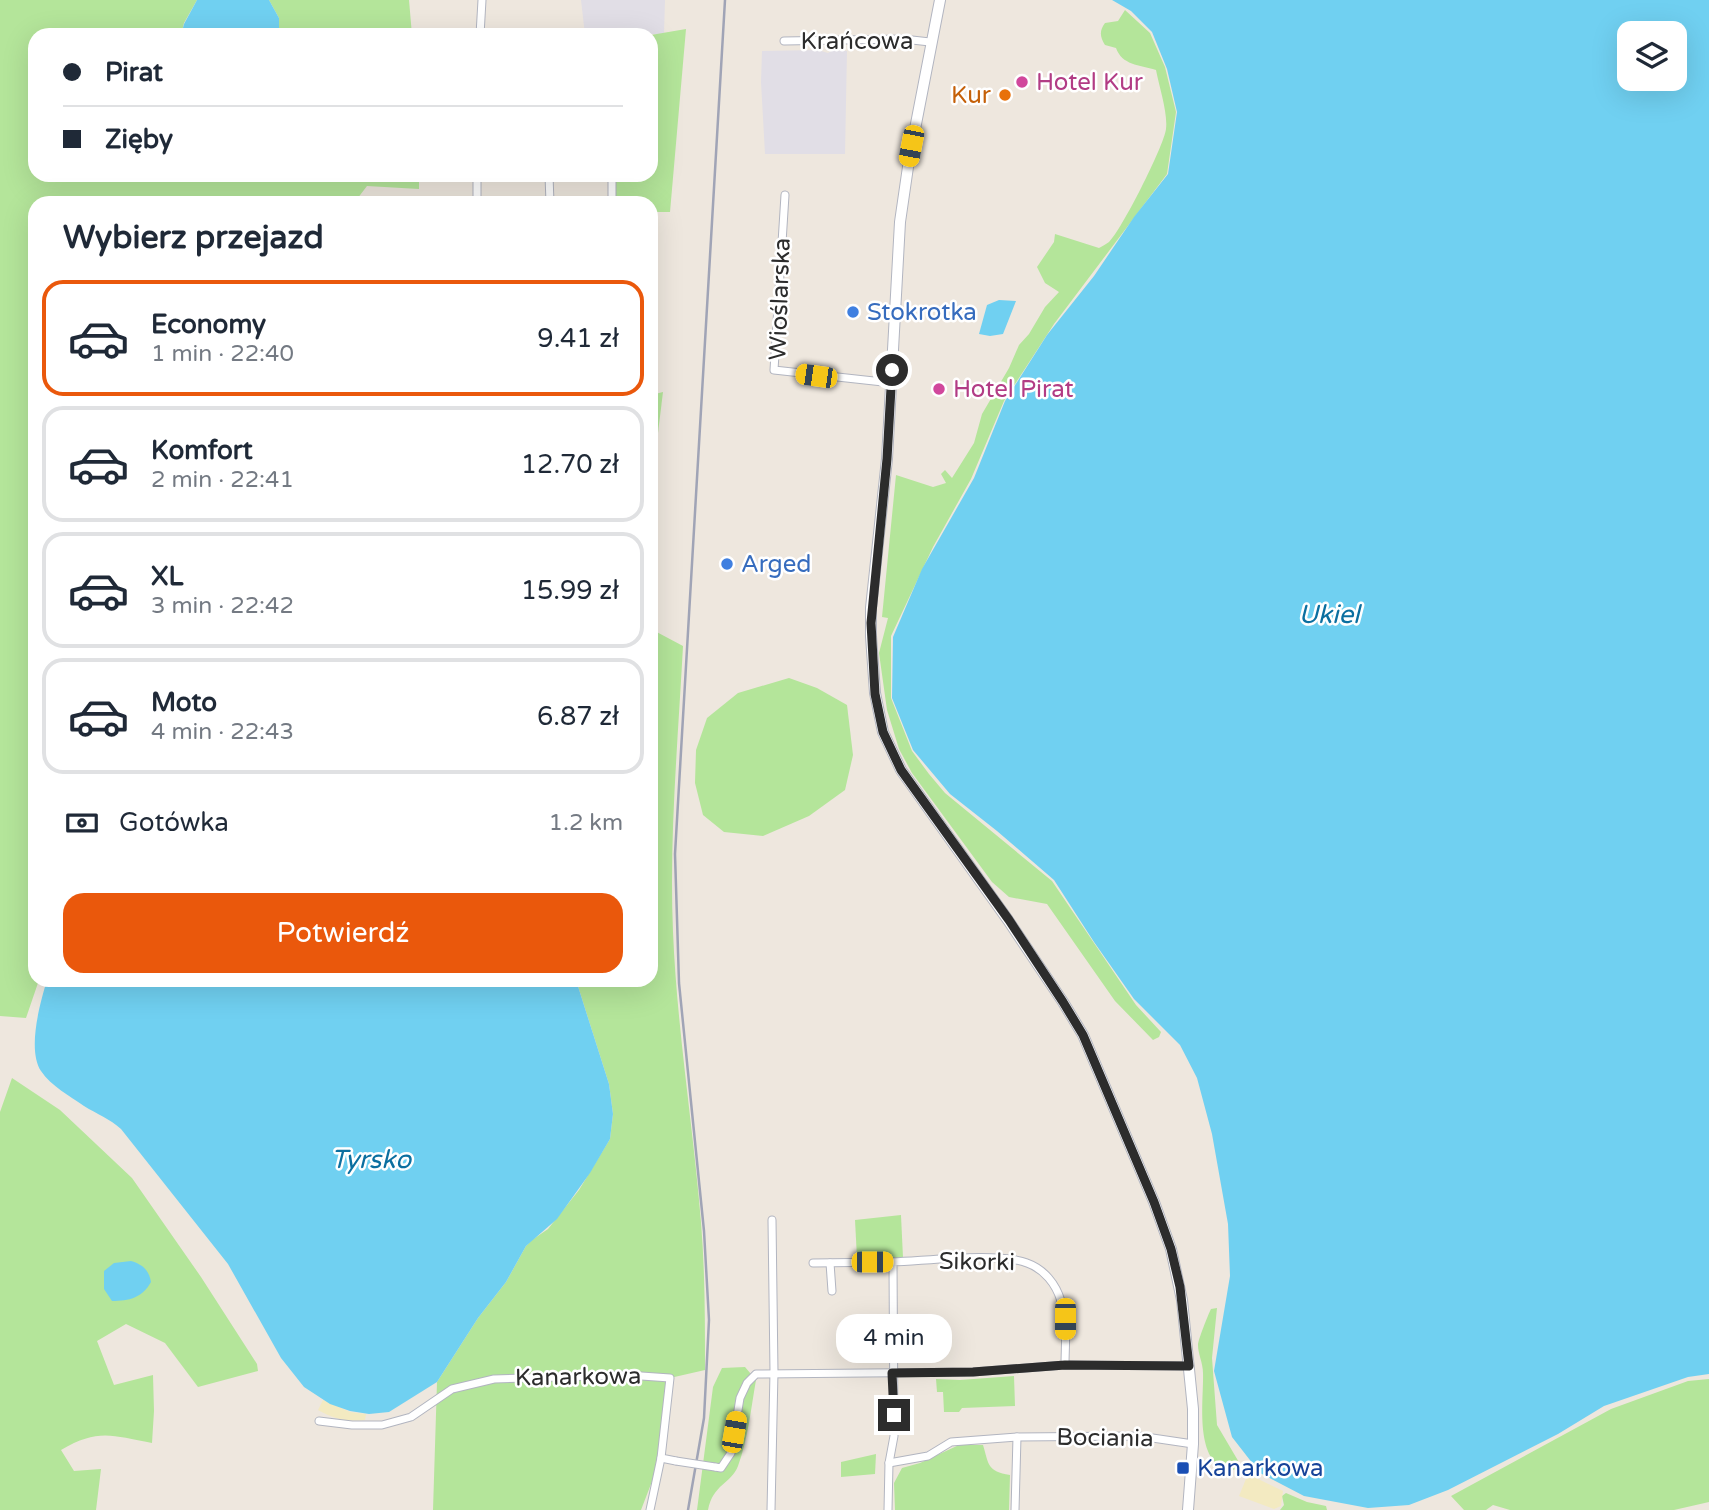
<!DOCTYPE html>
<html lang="pl">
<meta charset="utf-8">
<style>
:root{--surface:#fff;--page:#f2f2f3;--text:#1f2937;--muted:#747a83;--line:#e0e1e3;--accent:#ea580c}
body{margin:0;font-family:"Varela Round",sans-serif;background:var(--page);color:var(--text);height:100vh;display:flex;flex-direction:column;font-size:26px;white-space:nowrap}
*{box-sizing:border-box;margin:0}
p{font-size:23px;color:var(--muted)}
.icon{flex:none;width:38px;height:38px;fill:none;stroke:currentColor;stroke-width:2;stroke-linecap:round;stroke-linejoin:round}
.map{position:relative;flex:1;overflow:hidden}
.panel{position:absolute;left:28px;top:196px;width:630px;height:791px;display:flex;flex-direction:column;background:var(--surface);border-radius:21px;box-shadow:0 7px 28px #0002}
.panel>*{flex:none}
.banner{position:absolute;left:28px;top:28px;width:630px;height:154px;border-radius:21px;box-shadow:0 7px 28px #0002;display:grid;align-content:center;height:154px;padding:0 35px;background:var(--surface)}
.buttons{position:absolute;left:1617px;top:21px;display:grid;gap:14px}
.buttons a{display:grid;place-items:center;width:70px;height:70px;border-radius:14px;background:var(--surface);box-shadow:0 7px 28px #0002;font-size:35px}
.end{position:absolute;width:32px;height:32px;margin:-16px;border:9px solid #2c2c2c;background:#fff;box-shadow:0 0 0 4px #fff}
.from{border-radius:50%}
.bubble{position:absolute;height:49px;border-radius:21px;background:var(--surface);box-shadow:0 7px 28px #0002;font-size:23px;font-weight:600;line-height:49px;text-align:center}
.car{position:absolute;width:21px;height:42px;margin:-21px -10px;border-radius:9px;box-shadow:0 0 5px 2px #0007;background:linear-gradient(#f5c518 24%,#345 0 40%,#f5c518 0 76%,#345 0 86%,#f5c518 0)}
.banner b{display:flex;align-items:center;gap:24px;height:66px;font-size:26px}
.banner b+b{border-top:2px solid var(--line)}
.banner i{width:18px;height:18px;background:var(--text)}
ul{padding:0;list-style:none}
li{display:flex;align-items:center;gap:21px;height:116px;margin:0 14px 10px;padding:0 21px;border:4px solid var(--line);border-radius:21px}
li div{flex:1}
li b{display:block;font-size:26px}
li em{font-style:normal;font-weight:600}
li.current{border-color:var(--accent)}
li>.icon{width:63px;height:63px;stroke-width:1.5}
h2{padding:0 35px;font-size:32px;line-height:84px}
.pay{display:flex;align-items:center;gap:18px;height:77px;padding:0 35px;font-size:26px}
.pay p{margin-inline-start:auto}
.button{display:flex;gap:14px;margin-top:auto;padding:14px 35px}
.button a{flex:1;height:80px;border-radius:21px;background:var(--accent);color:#fff;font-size:28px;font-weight:600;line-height:80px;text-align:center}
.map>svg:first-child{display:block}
.industrial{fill:#e1dee6}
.green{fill:#b4e59a}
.sand{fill:#f3eac1}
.water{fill:#70d0f1;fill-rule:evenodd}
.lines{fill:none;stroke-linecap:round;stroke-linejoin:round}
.street-casing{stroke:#b2b5c0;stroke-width:9}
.secondary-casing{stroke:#b2b5c0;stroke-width:12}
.street{stroke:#fff;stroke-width:7}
.secondary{stroke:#fff;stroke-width:10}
.rail{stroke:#a0a4b6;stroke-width:2.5}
.street-bridge-casing{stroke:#b2b5c0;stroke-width:9;stroke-linecap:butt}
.street-bridge{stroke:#fff;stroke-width:7}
.route{stroke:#2c2c2c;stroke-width:9}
.hotel-dot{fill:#d1479c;stroke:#fff;stroke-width:2.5}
.food-dot{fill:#e8710a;stroke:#fff;stroke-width:2.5}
.shop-dot{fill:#3f7fe0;stroke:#fff;stroke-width:2.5}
.transit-dot{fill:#1a4fb4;stroke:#fff;stroke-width:2.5}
.labels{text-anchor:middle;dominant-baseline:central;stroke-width:5;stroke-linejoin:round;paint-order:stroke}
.street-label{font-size:24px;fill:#2c2c2c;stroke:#fff}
.hotel-label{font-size:24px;fill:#b23c85;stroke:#fff;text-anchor:start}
.food-label{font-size:24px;fill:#c56008;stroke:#fff;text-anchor:end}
.shop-label{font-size:24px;fill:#366cbe;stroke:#fff;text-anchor:start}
.transit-label{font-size:24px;fill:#164399;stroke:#fff;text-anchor:start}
.water-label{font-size:26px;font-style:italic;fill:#0b6fa0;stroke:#fff}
</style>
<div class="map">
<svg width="1709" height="1510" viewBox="0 0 1709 1510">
<rect width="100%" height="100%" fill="#eee7de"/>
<g class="industrial">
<path d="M581 0H665L664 34 585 35Z"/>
<path d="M818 50 828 53 833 50 847 51 845 154H765L761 82 762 51Z"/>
</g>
<g class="green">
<path d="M0 0H197L184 23 181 35H35V175H189L191 179H220L223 175H419V189L367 186 354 203H35V980H39L26 1018 0 1016Z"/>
<path d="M269 0H409L412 35H279V18Z"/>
<path d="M1125 10 1150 33 1165 67 1176 112 1167 174 1054 324 1004 401 971 479 933 547 891 636V698L912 751 929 774 945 793 1052 881 1136 1005 1161 1032 1159 1037 1153 1040 1115 1001 1047 904 1009 897 992 882 912 773 899 749 887 710 879 653 888 618 882 617 896 475 933 487 946 483 941 474 945 470 952 478 974 443 982 414 1009 368 1019 345 1029 334 1045 307 1059 292 1045 283 1037 267 1054 242 1055 234 1099 248C1103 246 1106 244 1109 242 1121 231 1164 146 1166 129 1168 113 1159 86 1156 70 1139 65 1122 65 1116 48L1105 45C1100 37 1099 31 1105 23L1118 21Z"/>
<path d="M686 29 670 212H651V203H616V175H651V35Z"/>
<path d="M663 392 651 490V395Z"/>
<path d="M651 629 683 646C678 741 669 837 673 932 677 1029 693 1125 701 1222 705 1271 705 1320 705 1370L670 1378 661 1458 641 1510H433L437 1382 478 1318 506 1282 526 1246 532 1240 548 1229 579 1190 610 1139 613 1114 609 1084 576 980H651Z"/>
<path d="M789 678 817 688 847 705 853 755 845 790 809 816 763 836 724 832 703 815 695 783 696 750 707 718 738 693Z"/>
<path d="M12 1078 60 1110 132 1178 201 1277 257 1364 258 1371 198 1387 165 1343 126 1324 97 1341 114 1385 153 1375 154 1411 152 1443C112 1436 99 1428 61 1450L74 1471 101 1469 96 1510H0V1112Z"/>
<path d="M901 1215 903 1258H857L855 1220Z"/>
<path d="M1217 1308 1212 1358 1217 1425 1240 1464 1238 1468 1231 1471C1193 1464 1204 1400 1203 1373 1203 1363 1198 1354 1198 1345 1198 1340 1208 1315 1211 1309Z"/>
<path d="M745 1367 756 1380C751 1408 748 1439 738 1466 731 1484 713 1484 708 1510H697L713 1387 722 1368Z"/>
<path d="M1014 1376 1015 1406 962 1408 959 1412H944L943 1392H937L936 1379 960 1380Z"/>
<path d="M1709 1379V1502L1674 1510H1510L1493 1505 1486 1510H1464L1451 1496 1611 1409 1688 1381Z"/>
<path d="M959 1445H983C989 1465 987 1471 1010 1475L1009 1510H895L894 1483 902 1468 920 1463Z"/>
<path d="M876 1454 875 1474 841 1477V1462Z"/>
<path d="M1286 1493 1307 1502 1326 1506 1327 1510H1280L1284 1505 1282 1496Z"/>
</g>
<g class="sand">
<path d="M323 1400 350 1412 366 1414 365 1420C347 1422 334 1419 318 1410Z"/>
<path d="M1248 1474 1283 1491 1281 1506 1274 1509 1239 1496Z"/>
</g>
<g class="water">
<path d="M197 0H269L279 18V35H181L184 24Z"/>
<path d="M1112 0H1709V1374L1688 1377 1604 1406 1558 1434 1448 1490 1409 1505 1368 1508 1304 1496 1260 1473 1232 1437 1214 1371 1230 1276 1228 1224 1212 1134 1197 1078 1180 1045 1134 999 1094 942 1054 880 997 831 950 794 913 750 892 698 893 637 922 569 974 478 1005 401 1047 335 1094 276 1134 217 1168 174 1177 112 1167 69 1152 32 1131 11ZM1675 33V79H1629V33Z"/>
<path d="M999 300 1016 301 1003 334 990 336 979 334 987 305Z"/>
<path d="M47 980H576L609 1084 613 1114 610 1139 590 1173 557 1219 526 1246 506 1282 478 1318 437 1382 389 1412 369 1414 350 1411 330 1404 304 1387 281 1358 228 1264 121 1129C110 1119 97 1114 84 1106 70 1096 51 1086 41 1071 27 1050 40 1003 47 980Z"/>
<path d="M131 1261C142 1264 149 1270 151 1282 142 1298 129 1301 112 1301L104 1289V1271L114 1263Z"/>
</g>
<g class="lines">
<defs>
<g id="street">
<path d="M480 35 482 0"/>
<path d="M784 41 903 39 930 42"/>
<path d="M549 175 550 203"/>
<path d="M785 195 774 370 892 383"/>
<path d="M477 203V175"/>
<path d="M612 203V175"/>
<path d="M813 1263 893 1262"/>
<path d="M830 1263 832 1291"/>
<path d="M319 1421 352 1425H382L411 1417 452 1389 494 1379 627 1375 670 1378 661 1458 676 1461"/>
<path d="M889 1463 928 1456 951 1442 1017 1437 1139 1436 1193 1444"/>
<path d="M715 1467 721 1468 731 1453 740 1398 747 1383 756 1374 973 1372 1065 1365 1189 1366"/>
<path d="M650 1510 661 1458"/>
<path d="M771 1510 774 1372 772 1220"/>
<path d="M888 1510 889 1463 894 1436 893 1262C925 1261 999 1252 1027 1263 1044 1269 1056 1284 1061 1301 1068 1321 1065 1345 1065 1365"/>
<path d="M1015 1510 1017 1437"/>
</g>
<path id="secondary" d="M940 0 909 160 900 222 887 459 871 608V636L875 693 883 732 901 770 1008 920 1063 1002 1083 1035 1154 1202 1171 1249 1182 1300 1193 1409V1444L1188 1510"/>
</defs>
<use href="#street" class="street-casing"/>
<use href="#secondary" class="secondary-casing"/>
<use href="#street" class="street"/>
<use href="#secondary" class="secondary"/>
<path class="rail" d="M688 1510 704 1418 709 1320 704 1231 679 983 675 854 725 0"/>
<defs>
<path id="street-bridge" d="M676 1461 715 1467"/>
</defs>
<use href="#street-bridge" class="street-bridge-casing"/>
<use href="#street-bridge" class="street-bridge"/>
</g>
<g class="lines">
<path class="route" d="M892 370 887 459 871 623 875 694 883 732 901 770 1009 920 1063 1002 1083 1035 1154 1202 1171 1249 1180 1287 1189 1366 1065 1365 973 1372 892 1373 894 1415"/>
</g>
<g class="hotel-dot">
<circle cx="1022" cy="82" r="7"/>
<circle cx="939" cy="389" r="7"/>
</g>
<circle class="food-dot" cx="1005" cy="95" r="7"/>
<g class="shop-dot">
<circle cx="853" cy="312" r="7"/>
<circle cx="727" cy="564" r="7"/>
</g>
<rect class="transit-dot" x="1176" y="1461" width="14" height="14" rx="3.5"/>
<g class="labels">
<g class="street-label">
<text x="857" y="41">Krańcowa</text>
<text transform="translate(780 299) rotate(-88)">Wioślarska</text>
<text transform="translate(977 1262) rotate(1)">Sikorki</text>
<text transform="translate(578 1377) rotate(-1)">Kanarkowa</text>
<text transform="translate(1105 1438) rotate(1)">Bociania</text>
</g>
<g class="hotel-label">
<text x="1036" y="82">Hotel Kur</text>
<text x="953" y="389">Hotel Pirat</text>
</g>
<g class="food-label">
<text x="991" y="95">Kur</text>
</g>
<g class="shop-label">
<text x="867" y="312">Stokrotka</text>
<text x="741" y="564">Arged</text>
</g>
<g class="transit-label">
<text x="1197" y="1468">Kanarkowa</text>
</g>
<g class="water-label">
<text x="1329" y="614">Ukiel</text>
<text x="371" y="1159">Tyrsko</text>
</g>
</g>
</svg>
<div class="buttons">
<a><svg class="icon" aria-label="layers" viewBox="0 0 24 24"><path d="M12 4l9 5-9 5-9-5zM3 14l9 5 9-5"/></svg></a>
</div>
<i class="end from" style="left:892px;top:370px"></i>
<i class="end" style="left:894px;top:1415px"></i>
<div class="bubble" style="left:836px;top:1314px;width:116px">4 min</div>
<i class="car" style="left:911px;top:146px;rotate:191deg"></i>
<i class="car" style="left:816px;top:376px;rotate:278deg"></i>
<i class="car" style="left:872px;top:1262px;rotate:90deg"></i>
<i class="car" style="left:1065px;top:1319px;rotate:180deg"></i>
<i class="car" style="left:734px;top:1432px;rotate:10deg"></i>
<div class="banner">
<b><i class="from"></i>Pirat</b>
<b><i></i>Zięby</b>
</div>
<section class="panel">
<h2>Wybierz przejazd</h2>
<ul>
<li class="current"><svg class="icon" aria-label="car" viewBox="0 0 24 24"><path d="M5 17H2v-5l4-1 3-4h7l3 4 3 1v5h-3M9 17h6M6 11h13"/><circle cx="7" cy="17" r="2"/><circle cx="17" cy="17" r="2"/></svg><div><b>Economy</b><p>1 min · 22:40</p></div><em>9.41 zł</em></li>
<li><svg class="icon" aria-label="car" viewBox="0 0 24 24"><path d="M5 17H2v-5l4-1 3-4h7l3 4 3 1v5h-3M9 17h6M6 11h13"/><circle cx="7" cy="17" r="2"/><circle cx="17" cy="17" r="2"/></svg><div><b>Komfort</b><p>2 min · 22:41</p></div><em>12.70 zł</em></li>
<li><svg class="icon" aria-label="car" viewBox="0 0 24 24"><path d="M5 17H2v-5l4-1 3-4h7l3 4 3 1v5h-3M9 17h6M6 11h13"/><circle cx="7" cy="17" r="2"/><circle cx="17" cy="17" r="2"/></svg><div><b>XL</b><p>3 min · 22:42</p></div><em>15.99 zł</em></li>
<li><svg class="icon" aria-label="car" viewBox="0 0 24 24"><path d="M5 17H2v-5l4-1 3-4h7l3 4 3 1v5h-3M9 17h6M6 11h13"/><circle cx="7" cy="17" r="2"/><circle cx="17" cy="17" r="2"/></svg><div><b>Moto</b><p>4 min · 22:43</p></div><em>6.87 zł</em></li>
</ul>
<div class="pay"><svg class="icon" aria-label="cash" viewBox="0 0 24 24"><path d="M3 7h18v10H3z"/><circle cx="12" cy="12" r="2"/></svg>Gotówka<p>1.2 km</p></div>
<div class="button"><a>Potwierdź</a></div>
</section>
</div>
